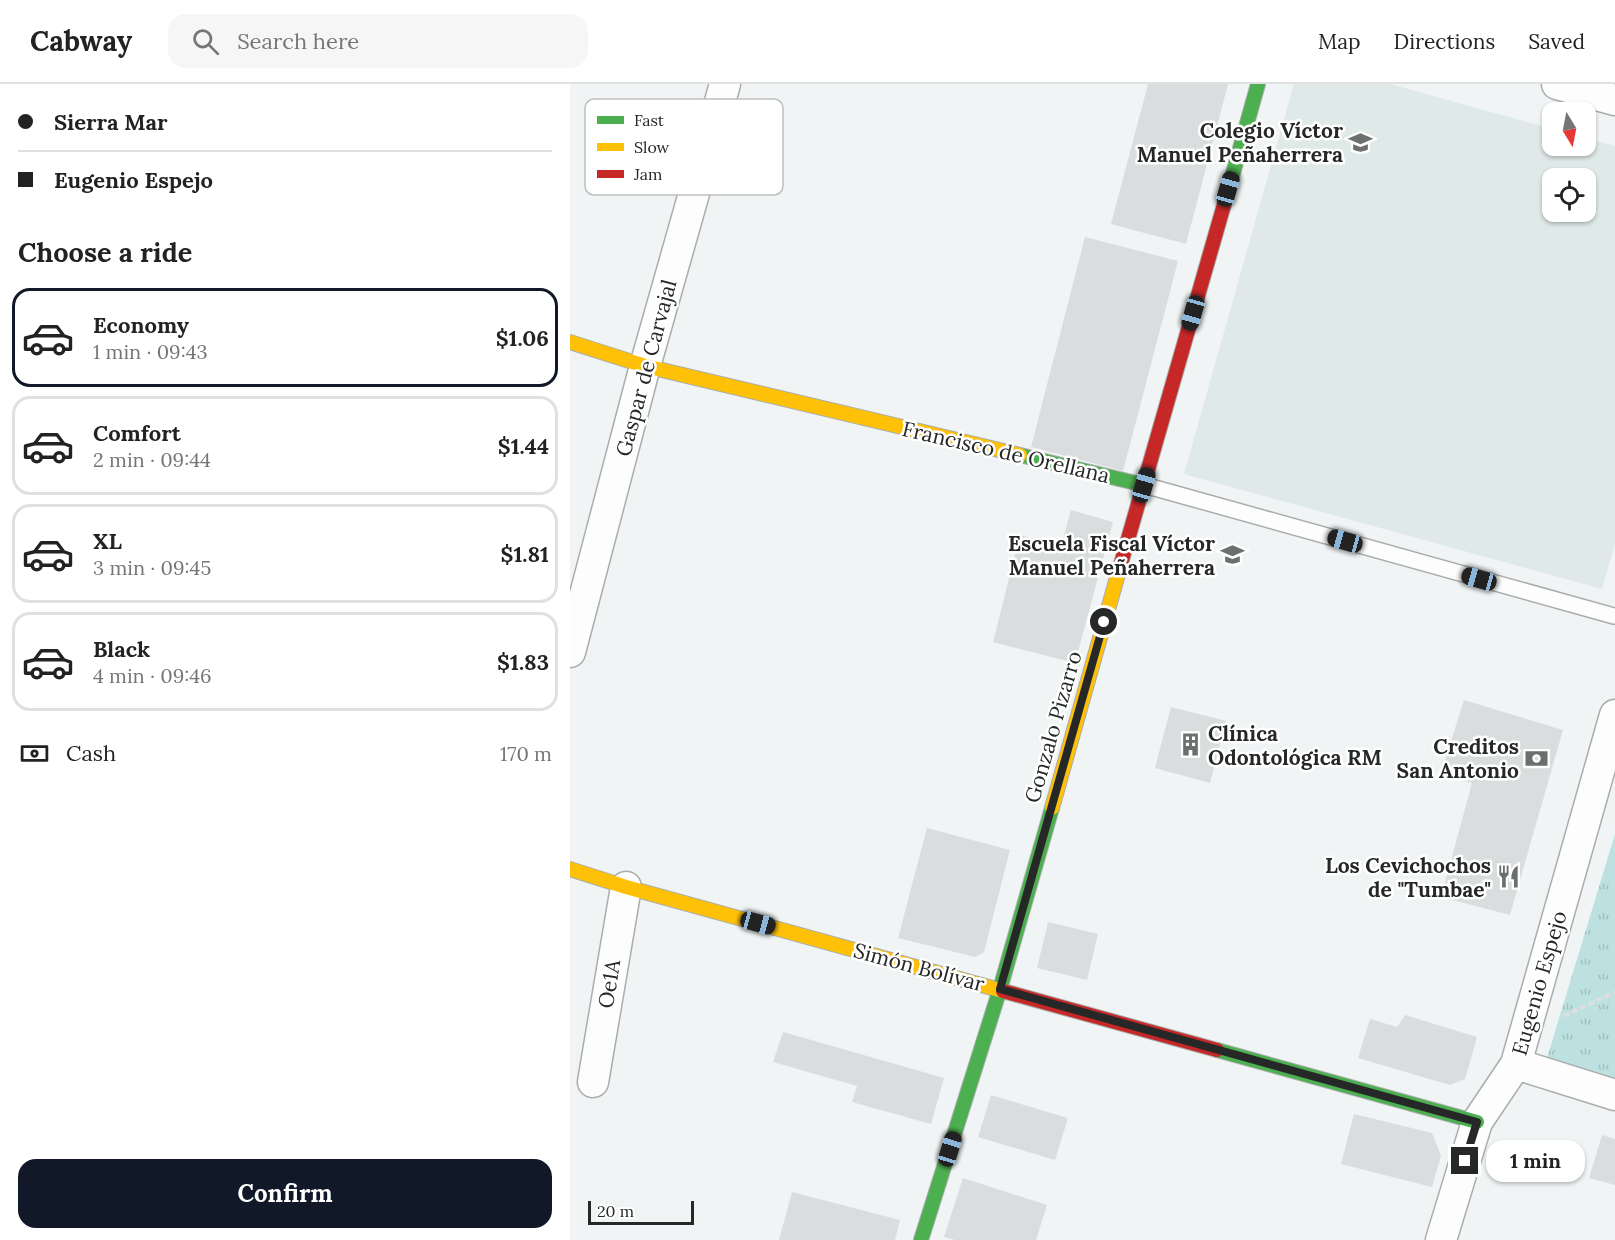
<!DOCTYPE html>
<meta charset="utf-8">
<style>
:root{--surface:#fff;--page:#f6f6f6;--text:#222;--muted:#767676;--line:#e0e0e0;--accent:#111827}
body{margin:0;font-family:Lora,serif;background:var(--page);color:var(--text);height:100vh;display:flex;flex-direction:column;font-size:22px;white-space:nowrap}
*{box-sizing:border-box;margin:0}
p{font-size:20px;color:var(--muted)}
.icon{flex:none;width:33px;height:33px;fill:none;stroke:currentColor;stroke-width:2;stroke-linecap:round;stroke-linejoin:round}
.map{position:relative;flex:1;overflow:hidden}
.sheet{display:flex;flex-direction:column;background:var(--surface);width:570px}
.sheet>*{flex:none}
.hud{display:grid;align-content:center;height:132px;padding:0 18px;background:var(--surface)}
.needle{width:39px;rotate:170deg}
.fabs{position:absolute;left:972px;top:18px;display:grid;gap:12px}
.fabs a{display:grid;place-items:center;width:54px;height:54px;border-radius:12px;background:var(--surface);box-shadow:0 2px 4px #0004;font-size:30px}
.scale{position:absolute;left:18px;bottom:15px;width:106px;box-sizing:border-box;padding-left:6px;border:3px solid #252827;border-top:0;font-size:16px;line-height:21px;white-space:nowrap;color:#252827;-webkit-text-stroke:4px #fff;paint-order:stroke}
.end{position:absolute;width:27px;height:27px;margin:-14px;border:8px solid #252827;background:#fff;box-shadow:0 0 0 3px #fff}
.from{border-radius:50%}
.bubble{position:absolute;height:42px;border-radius:18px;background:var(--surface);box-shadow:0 2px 4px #0004;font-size:20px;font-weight:800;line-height:42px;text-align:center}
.car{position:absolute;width:18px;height:36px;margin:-18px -9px;border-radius:8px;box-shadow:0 0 4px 2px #0007;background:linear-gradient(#222 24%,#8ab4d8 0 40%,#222 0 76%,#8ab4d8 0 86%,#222 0)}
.hud b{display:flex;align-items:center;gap:21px;height:57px;font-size:22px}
.hud b+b{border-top:2px solid var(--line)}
.hud i{width:15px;height:15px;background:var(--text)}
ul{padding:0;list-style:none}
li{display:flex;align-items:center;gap:18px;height:99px;margin:0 12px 9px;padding:0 6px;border:3px solid var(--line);border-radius:18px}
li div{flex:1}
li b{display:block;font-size:22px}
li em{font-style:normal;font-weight:800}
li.selected{border-color:var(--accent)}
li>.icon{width:54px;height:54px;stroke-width:1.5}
h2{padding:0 18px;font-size:27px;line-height:72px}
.pay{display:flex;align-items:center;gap:15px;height:66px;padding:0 18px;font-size:22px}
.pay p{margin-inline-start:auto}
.button{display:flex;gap:12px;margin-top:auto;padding:12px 18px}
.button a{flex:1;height:69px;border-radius:18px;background:var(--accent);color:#fff;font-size:24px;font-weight:800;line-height:69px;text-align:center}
header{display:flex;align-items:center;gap:36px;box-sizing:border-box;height:84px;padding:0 30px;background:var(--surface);border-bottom:2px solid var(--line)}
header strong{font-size:28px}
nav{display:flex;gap:33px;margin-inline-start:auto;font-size:21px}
.search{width:420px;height:54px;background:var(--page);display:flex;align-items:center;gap:15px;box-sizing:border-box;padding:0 21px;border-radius:18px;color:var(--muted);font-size:22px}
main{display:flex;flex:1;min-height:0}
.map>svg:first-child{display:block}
.built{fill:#dee9e8;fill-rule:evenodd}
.grass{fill:url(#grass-tufts)}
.building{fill:#dadddd}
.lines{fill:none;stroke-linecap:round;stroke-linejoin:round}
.lane-casing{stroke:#aaadac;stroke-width:18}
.street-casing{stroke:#aaadac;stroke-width:33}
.fast-casing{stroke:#aaadac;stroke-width:16}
.slow-casing{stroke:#aaadac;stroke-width:16}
.jam-casing{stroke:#aaadac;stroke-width:16}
.path{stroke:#dddfdf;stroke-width:4;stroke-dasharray:6 3;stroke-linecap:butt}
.lane{stroke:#fdfdfd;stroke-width:15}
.street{stroke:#fdfdfd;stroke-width:30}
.fast{stroke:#4caf50;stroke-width:14}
.slow{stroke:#ffc107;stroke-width:14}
.jam{stroke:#c62828;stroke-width:14}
.route{stroke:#252827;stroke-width:8}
.labels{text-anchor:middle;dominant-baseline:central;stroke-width:5;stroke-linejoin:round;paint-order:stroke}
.poi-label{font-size:21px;font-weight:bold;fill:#252827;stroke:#fff;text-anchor:end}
.street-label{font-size:21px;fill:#252827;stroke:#fff}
.key{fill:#fff;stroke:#bebebe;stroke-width:1.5}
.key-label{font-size:16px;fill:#252827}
</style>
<header>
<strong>Cabway</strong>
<div class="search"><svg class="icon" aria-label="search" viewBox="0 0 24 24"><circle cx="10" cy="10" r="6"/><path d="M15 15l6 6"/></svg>Search here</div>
<nav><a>Map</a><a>Directions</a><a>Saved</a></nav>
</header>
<main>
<section class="sheet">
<div class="hud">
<b><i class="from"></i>Sierra Mar</b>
<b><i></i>Eugenio Espejo</b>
</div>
<h2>Choose a ride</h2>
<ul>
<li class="selected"><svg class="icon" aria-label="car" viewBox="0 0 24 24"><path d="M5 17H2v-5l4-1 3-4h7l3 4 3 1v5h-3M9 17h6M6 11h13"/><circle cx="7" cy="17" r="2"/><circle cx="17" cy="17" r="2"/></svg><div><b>Economy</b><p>1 min · 09:43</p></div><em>$1.06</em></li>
<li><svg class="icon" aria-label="car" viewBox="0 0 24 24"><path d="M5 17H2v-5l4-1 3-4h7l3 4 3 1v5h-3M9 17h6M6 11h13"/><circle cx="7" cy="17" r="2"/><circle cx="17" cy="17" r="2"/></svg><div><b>Comfort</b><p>2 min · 09:44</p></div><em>$1.44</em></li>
<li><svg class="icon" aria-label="car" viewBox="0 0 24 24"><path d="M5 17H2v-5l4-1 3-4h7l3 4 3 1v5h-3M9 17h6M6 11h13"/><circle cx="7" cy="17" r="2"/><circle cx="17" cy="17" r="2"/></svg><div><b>XL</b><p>3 min · 09:45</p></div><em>$1.81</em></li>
<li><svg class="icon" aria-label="car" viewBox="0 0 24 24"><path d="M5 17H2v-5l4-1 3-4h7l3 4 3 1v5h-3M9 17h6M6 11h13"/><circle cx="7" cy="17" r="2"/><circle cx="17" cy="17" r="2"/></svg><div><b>Black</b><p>4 min · 09:46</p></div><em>$1.83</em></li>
</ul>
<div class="pay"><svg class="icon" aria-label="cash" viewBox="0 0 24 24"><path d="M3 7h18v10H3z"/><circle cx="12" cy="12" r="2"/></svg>Cash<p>170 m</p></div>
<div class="button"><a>Confirm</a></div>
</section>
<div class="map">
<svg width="1045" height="1156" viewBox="0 0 1045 1156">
<defs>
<pattern id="grass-tufts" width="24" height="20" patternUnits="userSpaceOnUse" patternTransform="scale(1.5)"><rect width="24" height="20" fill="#bce1e0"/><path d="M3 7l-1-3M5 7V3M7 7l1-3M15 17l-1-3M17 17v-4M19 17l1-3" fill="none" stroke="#a1c1c0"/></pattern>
</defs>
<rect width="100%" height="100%" fill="#f0f4f4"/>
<path class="built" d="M724 0H820L982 45V62H1016V54L1045 62V460L1032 505 614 390ZM982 94H1016V128H982Z"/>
<path class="grass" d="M1045 750V994L977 974Z"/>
<g class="building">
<path d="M578 0H658L616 160 541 140Z"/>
<path d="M515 153 608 177 553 387 461 363Z"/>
<path d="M501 426 543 438 505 579 423 558 450 451 491 462Z"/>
<path d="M894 616 993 646 940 831 871 813 902 699 871 689Z"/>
<path d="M601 623 656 637 640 699 585 684Z"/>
<path d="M357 744 440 766 414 868 405 873 328 854Z"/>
<path d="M478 838 528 850 517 896 467 884Z"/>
<path d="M835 931 907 953 895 995 880 1001 788 974 800 935 827 943Z"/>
<path d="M213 948 374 994 361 1040 282 1018 287 1002 203 978Z"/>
<path d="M421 1011 498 1034 485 1076 408 1053Z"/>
<path d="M784 1030 862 1049 871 1072 862 1103 771 1080Z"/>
<path d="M1032 1051 1045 1055V1101L1019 1094Z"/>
<path d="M393 1094 477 1121 466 1156H385L374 1153Z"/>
<path d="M222 1108 330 1136 325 1156H209Z"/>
</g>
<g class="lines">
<defs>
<path id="lane" d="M574 401 1044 532"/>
<g id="street">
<path d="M987 0 1045 16"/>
<path d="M0 568 75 282 155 0"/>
<path d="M946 980 1045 1011"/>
<path d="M23 998 56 803"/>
<path d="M871 1156 907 1038 946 980 1045 631"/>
</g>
<g id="fast">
<path d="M660 100 688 0"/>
<path d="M450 371 574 401"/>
<path d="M647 966 907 1038"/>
<path d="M351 1156 430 905 482 724"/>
</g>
<g id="slow">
<path d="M0 258 75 282 450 371"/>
<path d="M482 724 550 483"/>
<path d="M0 785 56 803 433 907"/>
</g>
<g id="jam">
<path d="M550 483 660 100"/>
<path d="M433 907 647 966"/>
</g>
</defs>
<use href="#lane" class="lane-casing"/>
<use href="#street" class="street-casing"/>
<use href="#fast" class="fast-casing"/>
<use href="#slow" class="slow-casing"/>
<use href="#jam" class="jam-casing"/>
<path class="path" d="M994 932 1045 908"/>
<use href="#lane" class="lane"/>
<use href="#street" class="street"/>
<use href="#fast" class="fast"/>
<use href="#slow" class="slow"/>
<use href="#jam" class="jam"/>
</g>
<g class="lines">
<path class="route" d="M534 538 430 905 907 1038 895 1077"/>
</g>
<defs>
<symbol id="school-bare" viewBox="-9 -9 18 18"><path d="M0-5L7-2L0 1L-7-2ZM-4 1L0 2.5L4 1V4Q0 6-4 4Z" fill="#6c6f6f" stroke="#fff" stroke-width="2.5" paint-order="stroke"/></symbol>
<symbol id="building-bare" viewBox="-9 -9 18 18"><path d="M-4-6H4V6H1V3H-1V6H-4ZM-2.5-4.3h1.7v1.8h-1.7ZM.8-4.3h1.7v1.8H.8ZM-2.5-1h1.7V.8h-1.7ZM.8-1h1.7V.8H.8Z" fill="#6c6f6f" stroke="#fff" stroke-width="2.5" paint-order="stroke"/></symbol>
<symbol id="bank-bare" viewBox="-9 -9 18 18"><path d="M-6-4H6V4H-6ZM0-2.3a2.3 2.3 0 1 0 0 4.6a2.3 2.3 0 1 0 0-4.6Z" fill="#6c6f6f" stroke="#fff" stroke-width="2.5" paint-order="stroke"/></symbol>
<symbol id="restaurant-bare" viewBox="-9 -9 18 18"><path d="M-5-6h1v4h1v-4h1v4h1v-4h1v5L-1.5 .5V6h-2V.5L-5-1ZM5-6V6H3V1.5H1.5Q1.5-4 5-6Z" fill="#6c6f6f" stroke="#fff" stroke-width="2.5" paint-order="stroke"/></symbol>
</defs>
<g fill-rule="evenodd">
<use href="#school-bare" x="774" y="42" width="33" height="33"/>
<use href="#school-bare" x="646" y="454" width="33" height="33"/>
<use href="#building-bare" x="604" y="644" width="33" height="33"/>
<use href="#bank-bare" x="950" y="658" width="33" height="33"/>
<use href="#restaurant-bare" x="922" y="776" width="33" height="33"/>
</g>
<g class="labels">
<g class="poi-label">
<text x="773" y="46">Colegio Víctor<tspan x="773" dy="24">Manuel Peñaherrera</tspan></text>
<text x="645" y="459">Escuela Fiscal Víctor<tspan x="645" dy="24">Manuel Peñaherrera</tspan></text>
<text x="638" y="649" text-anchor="start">Clínica<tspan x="638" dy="24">Odontológica RM</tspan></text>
<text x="949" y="662">Creditos<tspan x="949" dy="24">San Antonio</tspan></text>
<text x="921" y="781">Los Cevichochos<tspan x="921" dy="24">de "Tumbae"</tspan></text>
</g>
<g class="street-label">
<text transform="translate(76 284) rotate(-75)">Gaspar de Carvajal</text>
<text transform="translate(436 368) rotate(13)">Francisco de Orellana</text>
<text transform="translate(483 643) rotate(-74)">Gonzalo Pizarro</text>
<text transform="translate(349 883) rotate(15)">Simón Bolívar</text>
<text transform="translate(969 899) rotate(-74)">Eugenio Espejo</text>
<text transform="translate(39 900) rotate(-81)">Oe1A</text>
</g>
</g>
<rect x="15" y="15" width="198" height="96" rx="9" class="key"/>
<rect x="27" y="32" width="27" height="8" fill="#4caf50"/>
<rect x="27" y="59" width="27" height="8" fill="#ffc107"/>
<rect x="27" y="86" width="27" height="8" fill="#c62828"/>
<g class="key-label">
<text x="64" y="42">Fast</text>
<text x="64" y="69">Slow</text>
<text x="64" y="96">Jam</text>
</g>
</svg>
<div class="fabs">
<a><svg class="needle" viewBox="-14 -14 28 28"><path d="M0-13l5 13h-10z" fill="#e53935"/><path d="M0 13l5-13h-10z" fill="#767676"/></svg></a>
<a><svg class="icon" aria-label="locate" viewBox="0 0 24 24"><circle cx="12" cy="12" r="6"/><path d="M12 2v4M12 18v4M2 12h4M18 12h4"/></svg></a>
</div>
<div class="scale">20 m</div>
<i class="end from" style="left:534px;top:538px"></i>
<i class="end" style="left:895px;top:1077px"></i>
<div class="bubble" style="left:916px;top:1056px;width:99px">1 min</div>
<i class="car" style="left:658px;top:105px;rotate:16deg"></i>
<i class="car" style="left:623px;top:229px;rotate:196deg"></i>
<i class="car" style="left:574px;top:401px;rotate:16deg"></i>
<i class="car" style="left:775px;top:457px;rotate:286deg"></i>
<i class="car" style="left:909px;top:495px;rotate:286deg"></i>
<i class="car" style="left:188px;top:839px;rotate:105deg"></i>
<i class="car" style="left:380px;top:1065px;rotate:17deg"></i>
</div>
</main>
